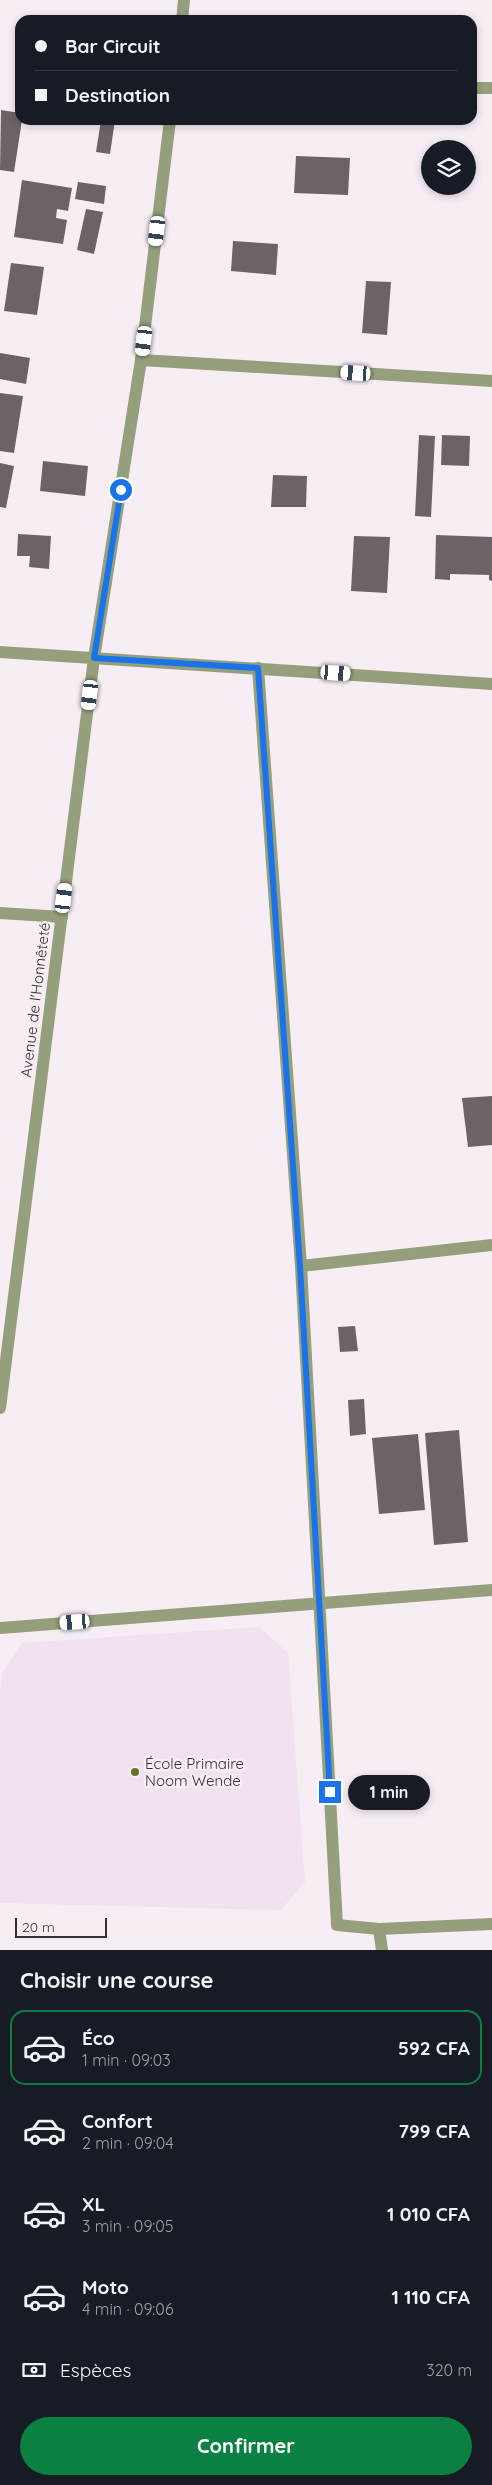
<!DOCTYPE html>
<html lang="fr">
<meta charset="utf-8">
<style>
:root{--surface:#171b24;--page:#242831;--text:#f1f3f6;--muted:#9ea1a6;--line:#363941;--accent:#0b8043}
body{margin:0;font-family:Quicksand,sans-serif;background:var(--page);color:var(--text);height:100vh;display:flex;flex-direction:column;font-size:19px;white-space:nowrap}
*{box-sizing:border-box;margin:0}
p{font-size:16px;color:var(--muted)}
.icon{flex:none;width:28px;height:28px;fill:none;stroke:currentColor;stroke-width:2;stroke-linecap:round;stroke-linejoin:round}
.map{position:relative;height:1950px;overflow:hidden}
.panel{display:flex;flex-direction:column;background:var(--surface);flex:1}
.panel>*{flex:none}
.top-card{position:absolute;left:15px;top:15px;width:462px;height:110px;border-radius:15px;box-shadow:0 2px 8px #0003;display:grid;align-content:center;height:110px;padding:0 20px;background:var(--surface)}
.buttons{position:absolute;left:421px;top:140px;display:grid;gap:10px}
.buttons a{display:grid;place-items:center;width:55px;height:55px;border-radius:50%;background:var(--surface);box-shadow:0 2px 8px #0003;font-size:25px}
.scale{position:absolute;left:15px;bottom:12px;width:92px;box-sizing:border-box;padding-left:5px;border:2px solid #343033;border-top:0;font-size:14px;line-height:18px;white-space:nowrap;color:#343033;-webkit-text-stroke:4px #f7edf5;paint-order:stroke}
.end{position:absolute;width:22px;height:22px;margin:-11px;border:6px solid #1a73e8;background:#fff;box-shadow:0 0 0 2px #fff}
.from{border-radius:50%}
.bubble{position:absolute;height:35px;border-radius:18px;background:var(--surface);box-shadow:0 2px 8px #0003;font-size:16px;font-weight:800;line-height:35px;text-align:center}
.car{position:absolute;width:15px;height:30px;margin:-15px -8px;border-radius:6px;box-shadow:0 0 4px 1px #0007;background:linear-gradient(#fff 24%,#345 0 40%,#fff 0 76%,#345 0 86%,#fff 0)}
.top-card b{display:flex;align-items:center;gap:18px;height:48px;font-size:19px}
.top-card b+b{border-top:1px solid var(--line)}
.top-card i{width:12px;height:12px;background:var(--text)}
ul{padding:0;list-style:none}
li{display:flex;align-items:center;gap:15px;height:75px;margin:0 10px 8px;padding:0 10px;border:2px solid transparent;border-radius:15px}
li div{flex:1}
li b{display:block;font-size:19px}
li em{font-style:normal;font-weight:800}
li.on{border-color:var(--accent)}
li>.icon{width:45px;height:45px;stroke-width:1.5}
h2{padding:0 20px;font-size:22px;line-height:60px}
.pay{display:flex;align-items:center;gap:12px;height:55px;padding:0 20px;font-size:19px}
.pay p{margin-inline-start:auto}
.primary-button{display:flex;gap:10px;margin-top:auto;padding:10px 20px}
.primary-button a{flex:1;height:58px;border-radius:30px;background:var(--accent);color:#fff;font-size:20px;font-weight:800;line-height:58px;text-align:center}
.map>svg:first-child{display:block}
.built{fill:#f2e1ef}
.building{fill:#6c636a}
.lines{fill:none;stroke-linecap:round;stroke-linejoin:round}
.street{stroke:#959f7b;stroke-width:12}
.route{stroke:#1a73e8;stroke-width:6}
.poi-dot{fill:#647320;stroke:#f7edf5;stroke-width:2}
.labels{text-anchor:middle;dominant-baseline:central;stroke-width:5;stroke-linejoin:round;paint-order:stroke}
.street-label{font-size:15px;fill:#343033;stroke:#f7edf5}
.poi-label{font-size:15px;fill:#343033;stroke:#f7edf5;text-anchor:start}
</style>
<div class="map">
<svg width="492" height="1950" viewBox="0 0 492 1950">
<rect width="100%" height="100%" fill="#f7edf5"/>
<path class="built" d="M259 1627 288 1653 305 1882 281 1910 0 1903V1689L2 1673 22 1643Z"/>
<g class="building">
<path d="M1 110 20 113V120H22L14 172 0 170Z"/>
<path d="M101 120H115L110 154 96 152Z"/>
<path d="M296 156 350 158 348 195 294 193Z"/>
<path d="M22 180 72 188 68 211 57 209 56 218 67 220 63 244 14 237Z"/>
<path d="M78 182 106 186 104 204 75 199Z"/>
<path d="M86 209 103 212 94 254 77 250Z"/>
<path d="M233 241 278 244 276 275 231 271Z"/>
<path d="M11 263 44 267 37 315 4 311Z"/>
<path d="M366 281 391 282 387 335 362 333Z"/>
<path d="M0 353 30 358 26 384 0 379Z"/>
<path d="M0 393 23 396 14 453 0 451Z"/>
<path d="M419 435 435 436 431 517 415 516Z"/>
<path d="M442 435 470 436 469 466 441 465Z"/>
<path d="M43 461 88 466 85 496 40 491Z"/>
<path d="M0 463 14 466 6 508 0 507Z"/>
<path d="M273 475 307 476 306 507H271Z"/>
<path d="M18 534 51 536 49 569 29 567 30 556H17Z"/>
<path d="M436 535 492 537V581L489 580V575L450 574V580L435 579Z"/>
<path d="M354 536 390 537 387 593 351 591Z"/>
<path d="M492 1096V1145L468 1147 462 1098Z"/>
<path d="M355 1326 358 1351 340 1352 338 1327Z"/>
<path d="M364 1399 366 1434 350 1436 348 1400Z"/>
<path d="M459 1430 468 1542 434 1545 425 1433Z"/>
<path d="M418 1434 425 1510 379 1514 372 1438Z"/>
</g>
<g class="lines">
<g class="street">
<path d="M182 20 184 0"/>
<path d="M472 88H492"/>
<path d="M141 360 492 381"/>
<path d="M0 652 492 684"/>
<path d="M258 668 301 1266 337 1925 379 1929 492 1924"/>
<path d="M0 913 62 917"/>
<path d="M301 1266 492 1245"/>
<path d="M0 1408 94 658 141 360 170 120"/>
<path d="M0 1628 492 1590"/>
<path d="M379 1929 382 1950"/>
</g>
</g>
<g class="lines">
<path class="route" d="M121 490 94 658 258 668 300 1266 330 1792"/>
</g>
<circle class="poi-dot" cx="135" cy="1772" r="5"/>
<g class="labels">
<g class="street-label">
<text transform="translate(35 1000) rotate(-83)">Avenue de l'Honnêteté</text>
</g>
<g class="poi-label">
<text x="145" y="1763">École Primaire<tspan x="145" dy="17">Noom Wende</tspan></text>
</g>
</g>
</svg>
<div class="buttons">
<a><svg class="icon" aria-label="layers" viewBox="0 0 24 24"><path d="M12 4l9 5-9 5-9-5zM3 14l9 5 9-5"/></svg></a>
</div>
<div class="scale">20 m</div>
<i class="end from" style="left:121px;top:490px"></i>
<i class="end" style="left:330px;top:1792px"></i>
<div class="bubble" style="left:348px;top:1775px;width:82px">1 min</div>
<i class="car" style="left:157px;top:231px;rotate:187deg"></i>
<i class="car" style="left:144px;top:341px;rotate:187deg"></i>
<i class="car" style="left:356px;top:373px;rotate:273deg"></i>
<i class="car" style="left:336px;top:673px;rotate:94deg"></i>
<i class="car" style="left:90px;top:695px;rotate:187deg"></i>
<i class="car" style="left:64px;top:898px;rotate:7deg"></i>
<i class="car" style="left:75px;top:1622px;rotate:266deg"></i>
<div class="top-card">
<b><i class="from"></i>Bar Circuit</b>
<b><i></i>Destination</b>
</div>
</div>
<section class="panel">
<h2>Choisir une course</h2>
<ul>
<li class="on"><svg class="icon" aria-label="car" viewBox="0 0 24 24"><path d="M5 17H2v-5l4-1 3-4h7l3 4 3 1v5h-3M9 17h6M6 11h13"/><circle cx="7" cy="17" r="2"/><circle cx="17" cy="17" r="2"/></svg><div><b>Éco</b><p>1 min · 09:03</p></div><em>592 CFA</em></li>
<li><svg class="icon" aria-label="car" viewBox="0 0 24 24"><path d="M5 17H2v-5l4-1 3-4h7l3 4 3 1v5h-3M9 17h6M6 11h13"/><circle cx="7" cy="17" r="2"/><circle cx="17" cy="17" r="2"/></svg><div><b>Confort</b><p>2 min · 09:04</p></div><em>799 CFA</em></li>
<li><svg class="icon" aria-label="car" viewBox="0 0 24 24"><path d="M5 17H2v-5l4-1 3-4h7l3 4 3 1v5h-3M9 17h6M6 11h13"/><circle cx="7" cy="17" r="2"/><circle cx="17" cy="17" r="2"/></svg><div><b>XL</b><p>3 min · 09:05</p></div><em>1 010 CFA</em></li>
<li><svg class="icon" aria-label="car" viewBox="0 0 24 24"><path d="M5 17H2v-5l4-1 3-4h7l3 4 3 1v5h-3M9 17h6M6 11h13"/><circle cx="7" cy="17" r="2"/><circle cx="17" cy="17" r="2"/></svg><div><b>Moto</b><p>4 min · 09:06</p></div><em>1 110 CFA</em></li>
</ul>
<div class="pay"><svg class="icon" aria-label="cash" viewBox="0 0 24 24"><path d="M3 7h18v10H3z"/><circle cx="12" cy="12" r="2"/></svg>Espèces<p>320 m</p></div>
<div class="primary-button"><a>Confirmer</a></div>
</section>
